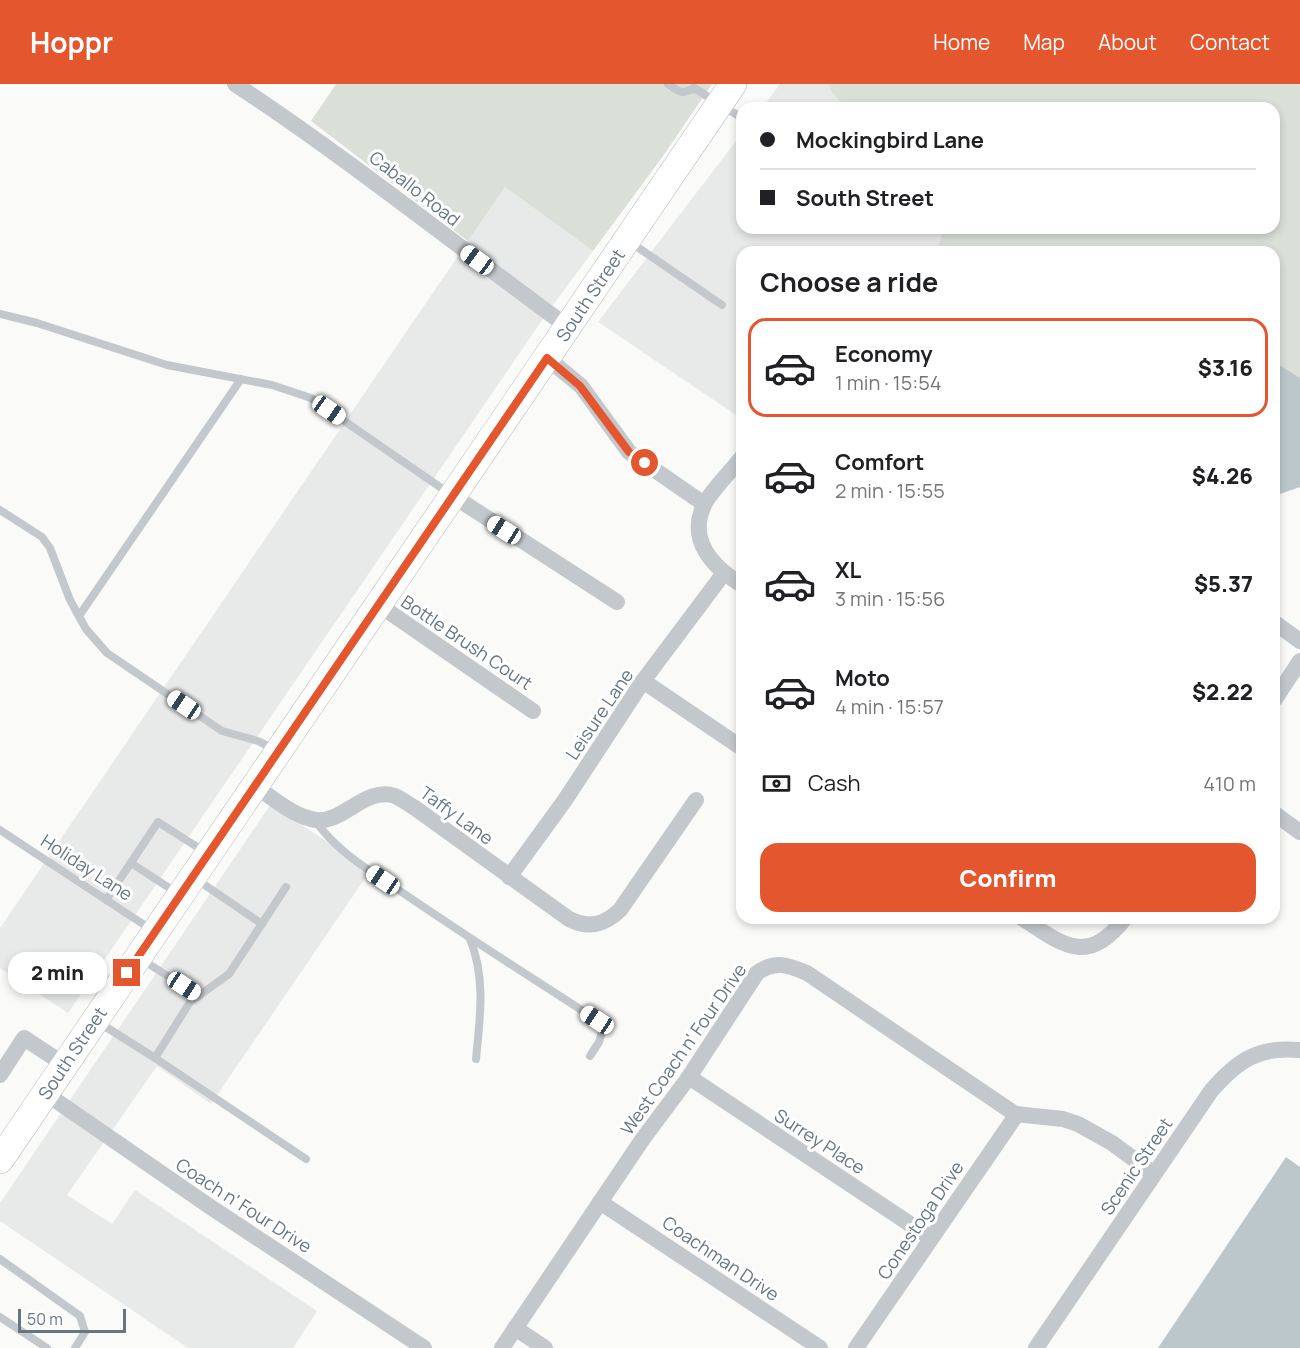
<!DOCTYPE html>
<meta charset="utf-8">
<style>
:root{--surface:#fff;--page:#f6f6f6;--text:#202124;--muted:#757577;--line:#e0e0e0;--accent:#e4572e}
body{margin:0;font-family:Manrope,sans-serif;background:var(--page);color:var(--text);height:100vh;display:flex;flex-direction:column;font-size:22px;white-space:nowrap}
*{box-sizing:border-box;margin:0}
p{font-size:20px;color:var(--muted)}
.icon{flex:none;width:33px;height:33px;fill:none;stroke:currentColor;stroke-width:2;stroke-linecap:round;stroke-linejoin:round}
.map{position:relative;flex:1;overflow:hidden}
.drawer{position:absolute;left:736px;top:162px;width:544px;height:678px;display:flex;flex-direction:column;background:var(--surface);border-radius:18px;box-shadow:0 3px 9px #0003}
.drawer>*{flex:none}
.top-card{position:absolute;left:736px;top:18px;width:544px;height:132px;border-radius:18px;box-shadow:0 3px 9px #0003;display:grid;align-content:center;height:132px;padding:0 24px;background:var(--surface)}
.scale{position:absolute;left:18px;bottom:15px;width:108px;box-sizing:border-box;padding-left:6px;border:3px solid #657683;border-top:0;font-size:16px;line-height:21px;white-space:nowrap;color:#657683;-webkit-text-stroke:4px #fff;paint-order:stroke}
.end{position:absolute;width:27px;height:27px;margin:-14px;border:8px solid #e4572e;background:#fff;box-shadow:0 0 0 3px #fff}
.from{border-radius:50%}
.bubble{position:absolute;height:42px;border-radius:18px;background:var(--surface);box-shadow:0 3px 9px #0003;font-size:20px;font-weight:800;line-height:42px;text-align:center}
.car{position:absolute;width:18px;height:36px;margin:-18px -9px;border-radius:8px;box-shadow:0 0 4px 2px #0007;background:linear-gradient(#fff 24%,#345 0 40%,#fff 0 76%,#345 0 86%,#fff 0)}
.top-card b{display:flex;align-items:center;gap:21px;height:57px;font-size:22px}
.top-card b+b{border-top:2px solid var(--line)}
.top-card i{width:15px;height:15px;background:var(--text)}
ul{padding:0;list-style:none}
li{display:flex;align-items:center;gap:18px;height:99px;margin:0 12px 9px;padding:0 12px;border:3px solid transparent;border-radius:18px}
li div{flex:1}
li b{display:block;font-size:22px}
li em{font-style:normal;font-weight:800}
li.selected{border-color:var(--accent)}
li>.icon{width:54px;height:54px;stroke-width:1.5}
h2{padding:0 24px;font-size:27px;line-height:72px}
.pay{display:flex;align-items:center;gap:15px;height:66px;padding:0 24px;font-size:22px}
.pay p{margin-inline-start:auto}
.cta{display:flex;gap:12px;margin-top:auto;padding:12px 24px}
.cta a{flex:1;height:69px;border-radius:18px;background:var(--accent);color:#fff;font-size:24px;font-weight:800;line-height:69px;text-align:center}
header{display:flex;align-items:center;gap:36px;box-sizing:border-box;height:84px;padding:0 30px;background:var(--accent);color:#fff}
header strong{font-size:28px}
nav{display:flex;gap:33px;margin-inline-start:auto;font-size:21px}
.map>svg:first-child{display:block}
.built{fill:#e8e9e9}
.green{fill:#dadfd7}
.water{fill:#bbc7cb}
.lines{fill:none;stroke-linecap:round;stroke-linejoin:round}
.primary-casing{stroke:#b5babe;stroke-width:28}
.service{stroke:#c3c8cc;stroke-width:8}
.minor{stroke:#c3c8cc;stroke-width:16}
.primary{stroke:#fff;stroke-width:27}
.route{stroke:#e4572e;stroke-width:8}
.labels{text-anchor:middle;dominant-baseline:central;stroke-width:6;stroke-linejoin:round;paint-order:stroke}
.street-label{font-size:18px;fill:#657683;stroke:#fff}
</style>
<header>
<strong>Hoppr</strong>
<nav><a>Home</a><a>Map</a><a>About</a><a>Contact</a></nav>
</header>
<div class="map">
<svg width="1300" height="1264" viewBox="0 0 1300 1264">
<rect width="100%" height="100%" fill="#fafaf8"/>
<g class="built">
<path d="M780 0H829L830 6 846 24H762Z"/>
<path d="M742 49V144H941L943 146 937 168H742V335L598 238Z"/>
<path d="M505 103 593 167 547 229 68 929 0 884V844Z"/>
<path d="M271 720 370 787 211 1020 157 982 67 1111 112 1140 135 1106 317 1227 293 1264H188L0 1137V1119Z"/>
</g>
<g class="green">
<path d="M336 0H712L663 72 593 167 505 103 468 157 311 37Z"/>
<path d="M829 0H1300V294L1275 278V168H1109L1106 165H1084L1081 168H937L943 146 941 144H1275V24H846L830 6Z"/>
</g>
<g class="water">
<path d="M1275 278 1300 294V403L1280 410 1275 409Z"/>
<path d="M1286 1073 1300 1083V1264H1158Z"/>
</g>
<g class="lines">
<defs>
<path id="primary" d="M0 1076 733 0"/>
</defs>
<use href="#primary" class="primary-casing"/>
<g class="service">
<path d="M668 0C679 8 682 11 694 4"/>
<path d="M694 4 742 34"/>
<path d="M630 158 722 221"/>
<path d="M0 230 37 239 167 281 272 301 311 314 450 410"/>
<path d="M0 426 42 453 50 464 70 516 86 545 107 569 222 647 258 657 276 666"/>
<path d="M79 532 241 295"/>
<path d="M315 736C336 768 374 789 406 811 469 854 533 895 597 936L603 945 599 958 590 972"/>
<path d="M0 746 152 846"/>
<path d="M131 779 177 809"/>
<path d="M196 795 262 840"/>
<path d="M286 803 229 890 190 918 155 974 306 1075"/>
<path d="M106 816 158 738 205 768"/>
<path d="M470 855C486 894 480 934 476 975"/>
<path d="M141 875 199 912"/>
<path d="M98 938 155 974"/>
<path d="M0 1175 80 1232 85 1248 75 1264"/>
<path d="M0 1233 47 1264"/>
</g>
<g class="minor">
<path d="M235 0C350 76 457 162 568 243"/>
<path d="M547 274 581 302 629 368 704 420"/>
<path d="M742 373C733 385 709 409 704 421 687 457 714 484 742 501"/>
<path d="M453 412 617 518"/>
<path d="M379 521 533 627"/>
<path d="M1275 539 1300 557"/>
<path d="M643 597 742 664"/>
<path d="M1275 615 1300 577"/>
<path d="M255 702C273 714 294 733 316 736 344 739 365 702 395 712 402 715 408 720 415 724L569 835C589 845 604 841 620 826L696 716"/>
<path d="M1275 730 1300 748"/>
<path d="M509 793 565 716 643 597 724 489"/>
<path d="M1022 834C1064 862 1088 882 1125 834"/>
<path d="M0 991 24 954 65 981"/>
<path d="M689 993 931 1154"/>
<path d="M45 1009 209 1122 424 1264"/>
<path d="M600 1118 820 1264"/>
<path d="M515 1244 545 1264"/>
<path d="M502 1264 642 1056 689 993 757 889C775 876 788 881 807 889L1015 1030 1063 1035 1078 1040 1112 1059 1154 1090"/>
<path d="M856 1264 1017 1030"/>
<path d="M1036 1264 1211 1007C1237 977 1258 962 1300 966"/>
</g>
<use href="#primary" class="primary"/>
</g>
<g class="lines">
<path class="route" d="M127 889 547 274 580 302 629 368 645 379"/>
</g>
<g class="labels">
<g class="street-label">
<text transform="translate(415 104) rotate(38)">Caballo Road</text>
<text transform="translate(590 211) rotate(-56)">South Street</text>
<text transform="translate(467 558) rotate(34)">Bottle Brush Court</text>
<text transform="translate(599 630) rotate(-56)">Leisure Lane</text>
<text transform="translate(457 731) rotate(36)">Taffy Lane</text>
<text transform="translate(87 783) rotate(33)">Holiday Lane</text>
<text transform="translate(683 965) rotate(-55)">West Coach n' Four Drive</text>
<text transform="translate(72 969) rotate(-56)">South Street</text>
<text transform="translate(820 1057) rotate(33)">Surrey Place</text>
<text transform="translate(1136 1082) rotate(-56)">Scenic Street</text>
<text transform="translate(244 1121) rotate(33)">Coach n' Four Drive</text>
<text transform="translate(920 1136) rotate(-56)">Conestoga Drive</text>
<text transform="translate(721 1174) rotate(34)">Coachman Drive</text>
</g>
</g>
</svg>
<div class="scale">50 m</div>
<i class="end from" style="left:645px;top:379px"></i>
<i class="end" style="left:127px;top:889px"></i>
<div class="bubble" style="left:8px;top:868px;width:99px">2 min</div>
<i class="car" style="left:477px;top:176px;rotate:306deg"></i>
<i class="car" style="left:329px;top:326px;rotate:125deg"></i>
<i class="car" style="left:504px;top:446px;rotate:302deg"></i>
<i class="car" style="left:184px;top:621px;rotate:304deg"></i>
<i class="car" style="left:383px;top:796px;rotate:304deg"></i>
<i class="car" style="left:184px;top:902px;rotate:123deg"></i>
<i class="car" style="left:597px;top:936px;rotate:303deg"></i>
<div class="top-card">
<b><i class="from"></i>Mockingbird Lane</b>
<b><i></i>South Street</b>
</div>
<section class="drawer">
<h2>Choose a ride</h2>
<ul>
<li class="selected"><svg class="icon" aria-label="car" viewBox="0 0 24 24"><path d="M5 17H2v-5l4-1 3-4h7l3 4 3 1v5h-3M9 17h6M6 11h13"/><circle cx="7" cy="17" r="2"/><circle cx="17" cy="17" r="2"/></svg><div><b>Economy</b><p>1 min · 15:54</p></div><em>$3.16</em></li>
<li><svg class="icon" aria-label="car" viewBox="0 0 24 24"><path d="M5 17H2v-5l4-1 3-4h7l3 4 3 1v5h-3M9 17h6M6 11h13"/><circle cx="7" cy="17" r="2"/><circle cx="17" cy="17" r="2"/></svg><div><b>Comfort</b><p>2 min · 15:55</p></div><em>$4.26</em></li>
<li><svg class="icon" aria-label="car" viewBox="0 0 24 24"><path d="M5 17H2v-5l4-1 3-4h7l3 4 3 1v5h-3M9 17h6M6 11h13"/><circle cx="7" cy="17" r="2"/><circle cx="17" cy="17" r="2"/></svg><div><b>XL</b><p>3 min · 15:56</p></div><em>$5.37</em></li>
<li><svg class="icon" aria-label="car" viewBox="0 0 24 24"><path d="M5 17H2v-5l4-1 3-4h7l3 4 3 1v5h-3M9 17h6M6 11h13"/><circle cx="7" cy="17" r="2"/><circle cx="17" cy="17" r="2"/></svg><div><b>Moto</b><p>4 min · 15:57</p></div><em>$2.22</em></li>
</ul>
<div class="pay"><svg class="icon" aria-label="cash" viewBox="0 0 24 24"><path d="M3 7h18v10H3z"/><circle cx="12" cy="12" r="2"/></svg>Cash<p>410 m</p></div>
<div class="cta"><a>Confirm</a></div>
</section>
</div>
